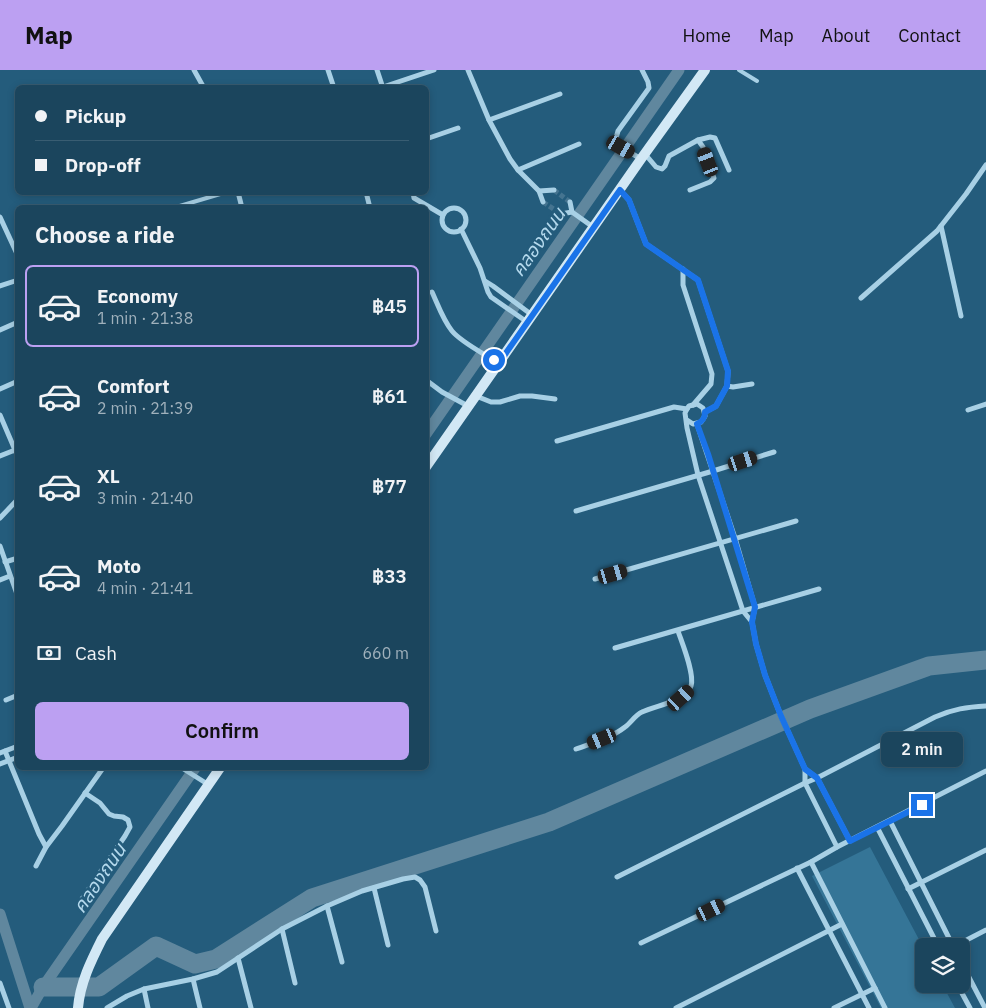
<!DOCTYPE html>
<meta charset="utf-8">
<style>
:root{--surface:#1b455d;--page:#244c63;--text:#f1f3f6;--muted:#a0b1bc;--line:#395d72;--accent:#bca0f2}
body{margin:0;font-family:"IBM Plex Sans","Noto Sans Thai",sans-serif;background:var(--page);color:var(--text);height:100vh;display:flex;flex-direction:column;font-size:19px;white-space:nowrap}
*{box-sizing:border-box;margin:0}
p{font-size:16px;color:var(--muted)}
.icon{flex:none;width:28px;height:28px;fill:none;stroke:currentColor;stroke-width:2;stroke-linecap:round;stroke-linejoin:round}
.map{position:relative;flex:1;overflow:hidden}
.side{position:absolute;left:15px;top:135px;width:414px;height:565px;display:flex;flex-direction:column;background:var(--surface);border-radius:8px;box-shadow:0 2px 8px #0003,0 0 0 1px var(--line)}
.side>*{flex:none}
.guide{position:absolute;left:15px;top:15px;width:414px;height:110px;border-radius:8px;box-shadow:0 2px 8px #0003,0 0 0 1px var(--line);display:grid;align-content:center;height:110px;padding:0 20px;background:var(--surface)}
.buttons{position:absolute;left:915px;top:868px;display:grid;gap:10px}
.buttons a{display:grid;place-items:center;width:55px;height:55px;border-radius:8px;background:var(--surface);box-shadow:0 2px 8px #0003,0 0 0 1px var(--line);font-size:25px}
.end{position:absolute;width:22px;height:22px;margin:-11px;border:6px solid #1a73e8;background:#fff;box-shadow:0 0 0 2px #fff}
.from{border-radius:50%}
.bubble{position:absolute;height:35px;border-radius:8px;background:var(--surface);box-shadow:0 2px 8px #0003,0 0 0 1px var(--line);font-size:16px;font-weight:600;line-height:35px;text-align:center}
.car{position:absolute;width:15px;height:30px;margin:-15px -8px;border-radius:6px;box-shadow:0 0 4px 1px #0007;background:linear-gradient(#222 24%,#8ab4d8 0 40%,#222 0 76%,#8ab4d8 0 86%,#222 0)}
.guide b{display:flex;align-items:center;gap:18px;height:48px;font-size:19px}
.guide b+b{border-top:1px solid var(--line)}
.guide i{width:12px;height:12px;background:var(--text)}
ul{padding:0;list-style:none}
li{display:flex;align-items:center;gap:15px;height:82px;margin:0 10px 8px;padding:0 10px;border:2px solid transparent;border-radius:8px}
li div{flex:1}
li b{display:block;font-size:19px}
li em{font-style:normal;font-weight:600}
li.active{border-color:var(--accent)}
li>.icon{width:45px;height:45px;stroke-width:1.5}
h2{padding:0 20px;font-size:22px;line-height:60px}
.pay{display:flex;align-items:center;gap:12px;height:55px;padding:0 20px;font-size:19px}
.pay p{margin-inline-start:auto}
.action{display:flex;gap:10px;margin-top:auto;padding:10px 20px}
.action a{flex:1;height:58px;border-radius:8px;background:var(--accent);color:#111;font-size:20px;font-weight:600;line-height:58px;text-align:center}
header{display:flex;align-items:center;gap:30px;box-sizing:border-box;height:70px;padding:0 25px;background:var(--accent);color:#111}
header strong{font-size:24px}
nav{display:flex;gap:28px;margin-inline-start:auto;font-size:18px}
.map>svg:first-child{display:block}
.green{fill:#357597}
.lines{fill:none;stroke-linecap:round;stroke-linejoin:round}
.canal{stroke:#60879e;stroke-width:11}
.river{stroke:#60879e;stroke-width:19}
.street-tunnel{stroke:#457490;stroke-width:5;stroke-dasharray:5 2.5;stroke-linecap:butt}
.lane{stroke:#a8d0e5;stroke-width:4}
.street{stroke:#a8d0e5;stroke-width:5}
.secondary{stroke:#d2e8f5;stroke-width:10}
.route{stroke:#1a73e8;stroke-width:6}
.labels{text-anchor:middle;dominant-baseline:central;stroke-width:5;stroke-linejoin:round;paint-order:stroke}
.water-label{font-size:19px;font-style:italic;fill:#b4d9ed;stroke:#245c7c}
</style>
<header>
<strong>Map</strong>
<nav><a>Home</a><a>Map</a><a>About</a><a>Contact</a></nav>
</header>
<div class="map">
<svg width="986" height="938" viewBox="0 0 986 938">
<rect width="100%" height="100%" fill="#245c7c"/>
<path class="green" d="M870 777 924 879V914H942L955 938H881L812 806Z"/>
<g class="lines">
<g class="canal">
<path d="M426 364 679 0"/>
<path d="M0 844 30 938"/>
<path d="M31 938 43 917 195 698"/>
</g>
<path class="river" d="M43 917H99L156 876 195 894 216 889 312 828 549 752 810 639 929 596 986 590"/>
<g class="street-tunnel">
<path d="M554 120 570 132"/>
<path d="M543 132 561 144"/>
</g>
<g class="lane">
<path d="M739 0 757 11"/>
<path d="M173 138 227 122"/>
</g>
<g class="street">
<path d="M194 0 204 18"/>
<path d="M328 0 334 18"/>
<path d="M377 0 383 18"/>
<path d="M468 0 489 50 510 89 518 100 539 121 543 132"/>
<path d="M383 17 434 0"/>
<path d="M489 50 560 24"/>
<path d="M426 69 458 58"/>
<path d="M698 70 710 67 715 68 729 100"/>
<path d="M645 84 656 97 662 99 665 96 669 86 698 70 703 77 714 108 710 112 690 120"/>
<path d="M641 89 621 77 616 68 618 61 649 18 648 12 642 0"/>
<path d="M518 100 579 74"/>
<path d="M620 120 629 130 646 174 698 210 728 301 727 316 716 336 705 342"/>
<path d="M539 121 554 120"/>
<path d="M238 122 242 138"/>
<path d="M366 122 370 138"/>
<path d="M413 122 414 128 443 145"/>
<path d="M570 132 572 142"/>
<circle cx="454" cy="150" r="12"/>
<path d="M561 144 572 142 593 157"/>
<path d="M0 147 18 186"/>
<path d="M941 156 961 246"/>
<path d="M461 159 480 198 488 222 491 227 527 252"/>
<path d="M683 199V215L712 304 711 314 693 335"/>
<path d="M485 211 493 216 532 245"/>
<path d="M0 216 18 210"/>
<path d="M432 222C438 235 443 250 452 261 462 273 485 284 498 293"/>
<path d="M861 228 937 161 966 124 986 95"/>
<path d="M0 260 18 252"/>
<path d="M426 310 442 322 468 336"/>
<path d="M727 316 733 317 752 314"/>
<path d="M0 319 18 311"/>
<path d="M476 326 491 332H500L520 326H532L555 329"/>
<path d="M968 340 986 334"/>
<path d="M0 345 18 387"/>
<path d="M687 350 693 354 701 352 705 346 703 338 697 334 689 336 687 339 685 343 687 358 698 405 743 541 752 552"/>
<path d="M697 354 735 468 755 537 752 552 756 574 765 605 781 646 805 699V713L837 777"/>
<path d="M557 371 674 337 687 339"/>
<path d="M0 386 15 380"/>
<path d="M576 441 713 401 774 382"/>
<path d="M0 448 18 429"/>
<path d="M0 476 18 527"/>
<path d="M5 492 18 488"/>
<path d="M595 509 796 451"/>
<path d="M0 510 10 506"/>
<path d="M615 578C683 559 751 538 819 519"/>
<path d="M6 630 18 625"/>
<path d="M576 679C592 673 611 668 625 657 631 653 635 645 642 642 656 635 686 632 691 616 695 604 682 573 678 561"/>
<path d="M5 681 39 764 46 777 62 756 103 698"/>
<path d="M0 683 18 676"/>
<path d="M0 694 18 687"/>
<path d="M182 698 209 715"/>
<path d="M805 699 817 708 850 771"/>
<path d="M890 751 953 876"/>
<path d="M877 757 938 876"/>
<path d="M811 792 885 938"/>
<path d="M36 796 46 777"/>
<path d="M797 798 869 938"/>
<path d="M617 807 805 713 817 708 935 647C953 639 967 637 986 636"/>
<path d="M374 818 388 875"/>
<path d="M908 819 986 780"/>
<path d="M82 829 125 766 130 757 128 750 123 747 114 746 109 744 100 733 85 723"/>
<path d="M327 836 342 892"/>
<path d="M282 859 295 913"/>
<path d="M641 873 811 792 837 777 986 701"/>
<path d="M955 876 986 860"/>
<path d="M238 888 251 938"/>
<path d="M961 892 985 938"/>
<path d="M193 909 200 938"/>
<path d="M0 913 9 938"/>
<path d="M957 914 970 938"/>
<path d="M144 919 148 938"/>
<path d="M107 938 127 926 144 919 193 909 217 902 282 859 327 836 362 821 403 809 415 807 420 810 425 817 436 861"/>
<path d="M676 938 842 854"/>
<path d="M834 938 875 918"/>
</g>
<g class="secondary">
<path d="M426 397 641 89 705 0"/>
<path d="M78 938C80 913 91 891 102 869L220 698"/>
</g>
</g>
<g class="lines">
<path class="route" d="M494 290 499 293 620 120 629 130 646 174 698 210 728 301 727 316 716 336 705 342C705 348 703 351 697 354L708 384 755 537 752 552 756 574 765 605 781 646 805 699 817 708 850 771 922 735"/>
</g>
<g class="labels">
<g class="water-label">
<text transform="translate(538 172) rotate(-55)">คลองถนน</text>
<text transform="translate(99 808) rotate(-56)">คลองถนน</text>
</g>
</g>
</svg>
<div class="buttons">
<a><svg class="icon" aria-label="layers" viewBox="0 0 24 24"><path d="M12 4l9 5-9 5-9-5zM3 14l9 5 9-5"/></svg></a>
</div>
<i class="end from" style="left:494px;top:290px"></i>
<i class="end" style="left:922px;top:735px"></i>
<div class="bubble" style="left:881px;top:662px;width:82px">2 min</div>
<i class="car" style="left:621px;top:77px;rotate:120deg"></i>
<i class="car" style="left:708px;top:92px;rotate:339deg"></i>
<i class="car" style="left:743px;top:391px;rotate:72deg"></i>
<i class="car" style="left:613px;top:504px;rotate:74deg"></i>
<i class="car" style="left:681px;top:628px;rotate:48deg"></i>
<i class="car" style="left:602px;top:669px;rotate:248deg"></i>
<i class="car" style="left:711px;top:840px;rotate:64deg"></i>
<div class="guide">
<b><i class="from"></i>Pickup</b>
<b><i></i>Drop-off</b>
</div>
<section class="side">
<h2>Choose a ride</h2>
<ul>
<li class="active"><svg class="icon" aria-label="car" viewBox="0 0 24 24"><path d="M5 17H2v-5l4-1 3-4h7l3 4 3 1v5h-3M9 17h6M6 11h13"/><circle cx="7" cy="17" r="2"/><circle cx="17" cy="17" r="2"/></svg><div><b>Economy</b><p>1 min · 21:38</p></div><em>฿45</em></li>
<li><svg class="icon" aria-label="car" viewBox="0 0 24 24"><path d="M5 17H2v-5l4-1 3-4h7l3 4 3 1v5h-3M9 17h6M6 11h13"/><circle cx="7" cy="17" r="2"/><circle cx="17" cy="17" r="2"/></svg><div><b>Comfort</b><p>2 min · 21:39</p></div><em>฿61</em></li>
<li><svg class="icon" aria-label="car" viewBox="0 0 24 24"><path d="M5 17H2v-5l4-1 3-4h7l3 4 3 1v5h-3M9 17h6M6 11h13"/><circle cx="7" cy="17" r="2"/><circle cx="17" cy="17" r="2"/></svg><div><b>XL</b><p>3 min · 21:40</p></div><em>฿77</em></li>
<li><svg class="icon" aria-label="car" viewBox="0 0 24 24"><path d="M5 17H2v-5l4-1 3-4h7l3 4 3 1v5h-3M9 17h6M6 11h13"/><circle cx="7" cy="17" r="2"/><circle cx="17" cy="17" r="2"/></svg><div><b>Moto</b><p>4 min · 21:41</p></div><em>฿33</em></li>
</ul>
<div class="pay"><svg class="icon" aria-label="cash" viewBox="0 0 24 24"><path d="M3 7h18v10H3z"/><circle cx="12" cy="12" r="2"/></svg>Cash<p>660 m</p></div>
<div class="action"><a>Confirm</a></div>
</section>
</div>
